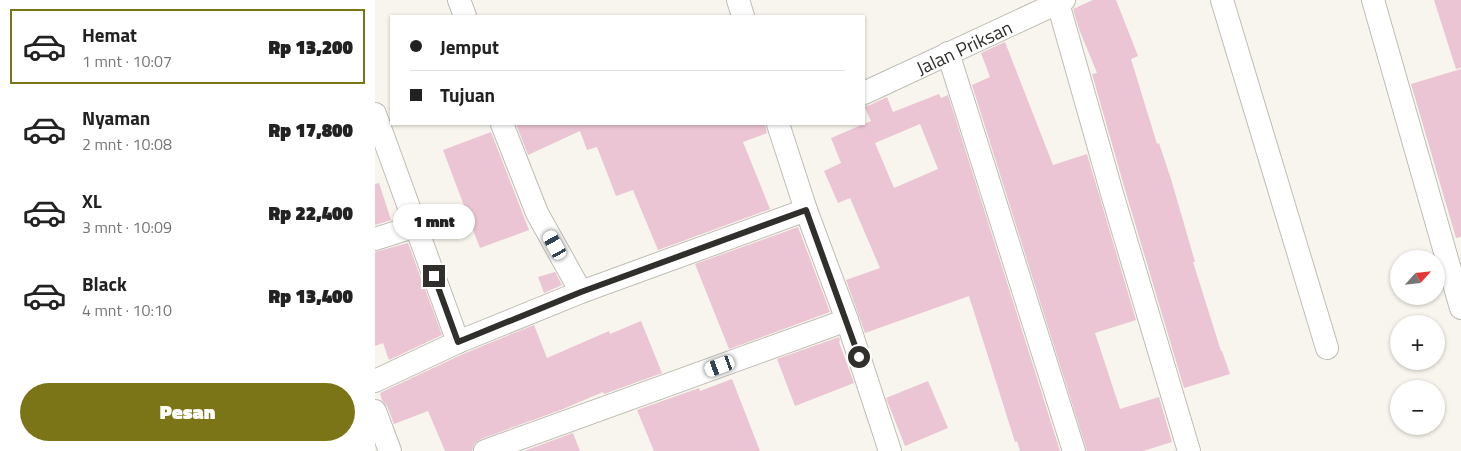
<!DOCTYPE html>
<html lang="id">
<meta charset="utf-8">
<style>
:root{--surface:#fff;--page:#f6f6f6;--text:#222;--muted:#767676;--line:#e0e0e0;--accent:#7c7518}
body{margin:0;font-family:"Titillium Web",sans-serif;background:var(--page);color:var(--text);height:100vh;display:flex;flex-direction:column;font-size:19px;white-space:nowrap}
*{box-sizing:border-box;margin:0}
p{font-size:16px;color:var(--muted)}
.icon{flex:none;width:28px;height:28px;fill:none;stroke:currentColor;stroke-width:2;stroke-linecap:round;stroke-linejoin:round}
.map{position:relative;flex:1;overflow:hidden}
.details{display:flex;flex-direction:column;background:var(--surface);width:375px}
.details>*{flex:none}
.hud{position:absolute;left:15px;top:15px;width:475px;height:110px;border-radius:0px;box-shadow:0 1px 4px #0004;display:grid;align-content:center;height:110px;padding:0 20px;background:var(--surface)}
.needle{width:32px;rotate:63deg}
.controls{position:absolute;left:1015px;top:250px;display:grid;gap:10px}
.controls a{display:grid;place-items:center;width:55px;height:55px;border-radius:50%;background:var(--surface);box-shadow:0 1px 4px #0004;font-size:25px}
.end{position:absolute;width:22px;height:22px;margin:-11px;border:6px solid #302f2c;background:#fff;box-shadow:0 0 0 2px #fff}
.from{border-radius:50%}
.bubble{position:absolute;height:35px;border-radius:18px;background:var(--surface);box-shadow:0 1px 4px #0004;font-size:16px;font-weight:800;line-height:35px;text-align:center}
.car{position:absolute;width:15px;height:30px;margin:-15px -8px;border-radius:6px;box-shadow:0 0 4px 1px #0007;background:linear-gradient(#fff 24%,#345 0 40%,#fff 0 76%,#345 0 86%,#fff 0)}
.hud b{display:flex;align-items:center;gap:18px;height:48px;font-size:19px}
.hud b+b{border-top:1px solid var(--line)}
.hud i{width:12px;height:12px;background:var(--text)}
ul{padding:9px 0 0;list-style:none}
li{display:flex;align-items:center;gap:15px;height:75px;margin:0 10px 8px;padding:0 10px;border:2px solid transparent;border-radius:0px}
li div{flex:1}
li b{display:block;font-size:19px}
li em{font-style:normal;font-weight:800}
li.current{border-color:var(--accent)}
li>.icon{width:45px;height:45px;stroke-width:1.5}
.primary-button{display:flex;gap:10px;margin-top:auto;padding:10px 20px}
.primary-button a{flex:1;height:58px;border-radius:30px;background:var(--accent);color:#fff;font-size:20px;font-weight:800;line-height:58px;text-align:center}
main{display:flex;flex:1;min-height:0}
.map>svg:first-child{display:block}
.building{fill:#ebc5d3;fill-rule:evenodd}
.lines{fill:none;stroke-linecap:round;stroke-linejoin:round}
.street-casing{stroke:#bebdb5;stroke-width:24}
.street{stroke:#fff;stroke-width:22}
.route{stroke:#302f2c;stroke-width:6}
.labels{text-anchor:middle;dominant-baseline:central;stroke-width:4.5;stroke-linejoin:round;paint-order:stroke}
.street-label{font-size:19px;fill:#302f2c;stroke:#fff}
</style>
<main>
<section class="details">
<ul>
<li class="current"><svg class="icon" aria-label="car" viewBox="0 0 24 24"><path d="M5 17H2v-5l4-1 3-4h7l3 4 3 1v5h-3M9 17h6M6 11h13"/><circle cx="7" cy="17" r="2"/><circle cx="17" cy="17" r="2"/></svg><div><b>Hemat</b><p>1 mnt · 10:07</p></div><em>Rp 13,200</em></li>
<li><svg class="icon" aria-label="car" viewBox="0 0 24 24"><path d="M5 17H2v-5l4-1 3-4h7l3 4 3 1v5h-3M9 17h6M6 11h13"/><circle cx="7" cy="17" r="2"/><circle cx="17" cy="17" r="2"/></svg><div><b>Nyaman</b><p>2 mnt · 10:08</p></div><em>Rp 17,800</em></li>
<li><svg class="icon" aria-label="car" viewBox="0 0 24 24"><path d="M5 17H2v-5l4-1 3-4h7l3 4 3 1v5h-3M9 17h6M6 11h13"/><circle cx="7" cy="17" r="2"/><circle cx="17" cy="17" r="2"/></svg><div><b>XL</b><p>3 mnt · 10:09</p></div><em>Rp 22,400</em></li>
<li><svg class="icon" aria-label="car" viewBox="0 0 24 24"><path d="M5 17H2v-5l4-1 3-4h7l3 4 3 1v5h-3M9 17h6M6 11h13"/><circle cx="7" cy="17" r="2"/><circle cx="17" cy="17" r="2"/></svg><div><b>Black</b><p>4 mnt · 10:10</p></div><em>Rp 13,400</em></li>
</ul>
<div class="primary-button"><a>Pesan</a></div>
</section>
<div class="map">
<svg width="1086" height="451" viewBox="0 0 1086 451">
<rect width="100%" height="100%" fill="#f7f5ed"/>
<g class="building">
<path d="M718 0H741L763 56 756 59 782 144 784 143 796 179 820 262H818L846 351H847L855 374 809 388 751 193 717 74 722 73 704 29 698 9Z"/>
<path d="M1059 0H1086V68L1081 69Z"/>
<path d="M630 42 678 165 712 154 761 320 720 333 745 409 784 397 797 442 768 451H712L597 85 615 77 606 53Z"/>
<path d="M1086 69V237L1081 238 1036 84Z"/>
<path d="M564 94 566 98 573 95 685 451H645L642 441 640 442 594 296 490 333 471 280 505 268 475 198 463 203 449 171 466 163 456 138 496 121 489 106 495 105 512 97 518 112ZM545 124 563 169 519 188 500 143Z"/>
<path d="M141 124H390L392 133 368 142 395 209 283 250 258 190 241 196 222 147 212 150 205 131 153 155Z"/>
<path d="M116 132 154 230 105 248 68 150Z"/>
<path d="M4 183 16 220 0 225V184Z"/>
<path d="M423 227 455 312 354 349 320 264Z"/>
<path d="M33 243 67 335 14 360 8 343 0 346V252Z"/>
<path d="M180 272 187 285 169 293 163 277Z"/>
<path d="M266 321 287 373 229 394 228 392 188 409 106 439 100 443 97 451H70L53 411 19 424 12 406 7 400 5 393 88 354 159 325 172 358 234 331 235 334Z"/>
<path d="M464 337 465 341 464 342 479 383 420 406 402 359Z"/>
<path d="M357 379 385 451H279L262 410 324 388 325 391Z"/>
<path d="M553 381 573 428 530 446 511 398Z"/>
<path d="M198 433 205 451H149Z"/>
</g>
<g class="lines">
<defs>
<g id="street">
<path d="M84 0 90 16"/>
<path d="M363 0 368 16"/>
<path d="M847 0 952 348"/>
<path d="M998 0 1086 308"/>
<path d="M683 3 738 197 814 451"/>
<path d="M573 53 699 451"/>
<path id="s1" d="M489 93 689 0"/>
<path d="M0 114 83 342"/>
<path d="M127 124 162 213 206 292"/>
<path d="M403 124 431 210 472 320 515 451"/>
<path d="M0 239 41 226"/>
<path d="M0 381 83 342 206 292 431 210"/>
<path d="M0 411 15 451"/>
<path d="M110 451 472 320"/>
</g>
</defs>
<use href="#street" class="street-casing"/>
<use href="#street" class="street"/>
</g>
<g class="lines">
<path class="route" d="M59 276 83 342 206 292 431 210 484 357"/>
</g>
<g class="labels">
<g class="street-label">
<text stroke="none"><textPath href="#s1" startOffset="110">Jalan Priksan</textPath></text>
</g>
</g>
</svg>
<div class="controls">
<a><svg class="needle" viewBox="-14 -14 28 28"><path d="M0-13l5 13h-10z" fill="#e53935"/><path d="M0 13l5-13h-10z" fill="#767676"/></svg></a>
<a>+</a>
<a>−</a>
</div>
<i class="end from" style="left:484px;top:357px"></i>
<i class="end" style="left:59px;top:276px"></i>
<div class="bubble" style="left:18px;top:204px;width:82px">1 mnt</div>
<i class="car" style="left:180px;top:245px;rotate:331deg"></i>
<i class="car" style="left:345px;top:366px;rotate:250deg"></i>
<div class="hud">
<b><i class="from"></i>Jemput</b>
<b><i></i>Tujuan</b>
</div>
</div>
</main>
